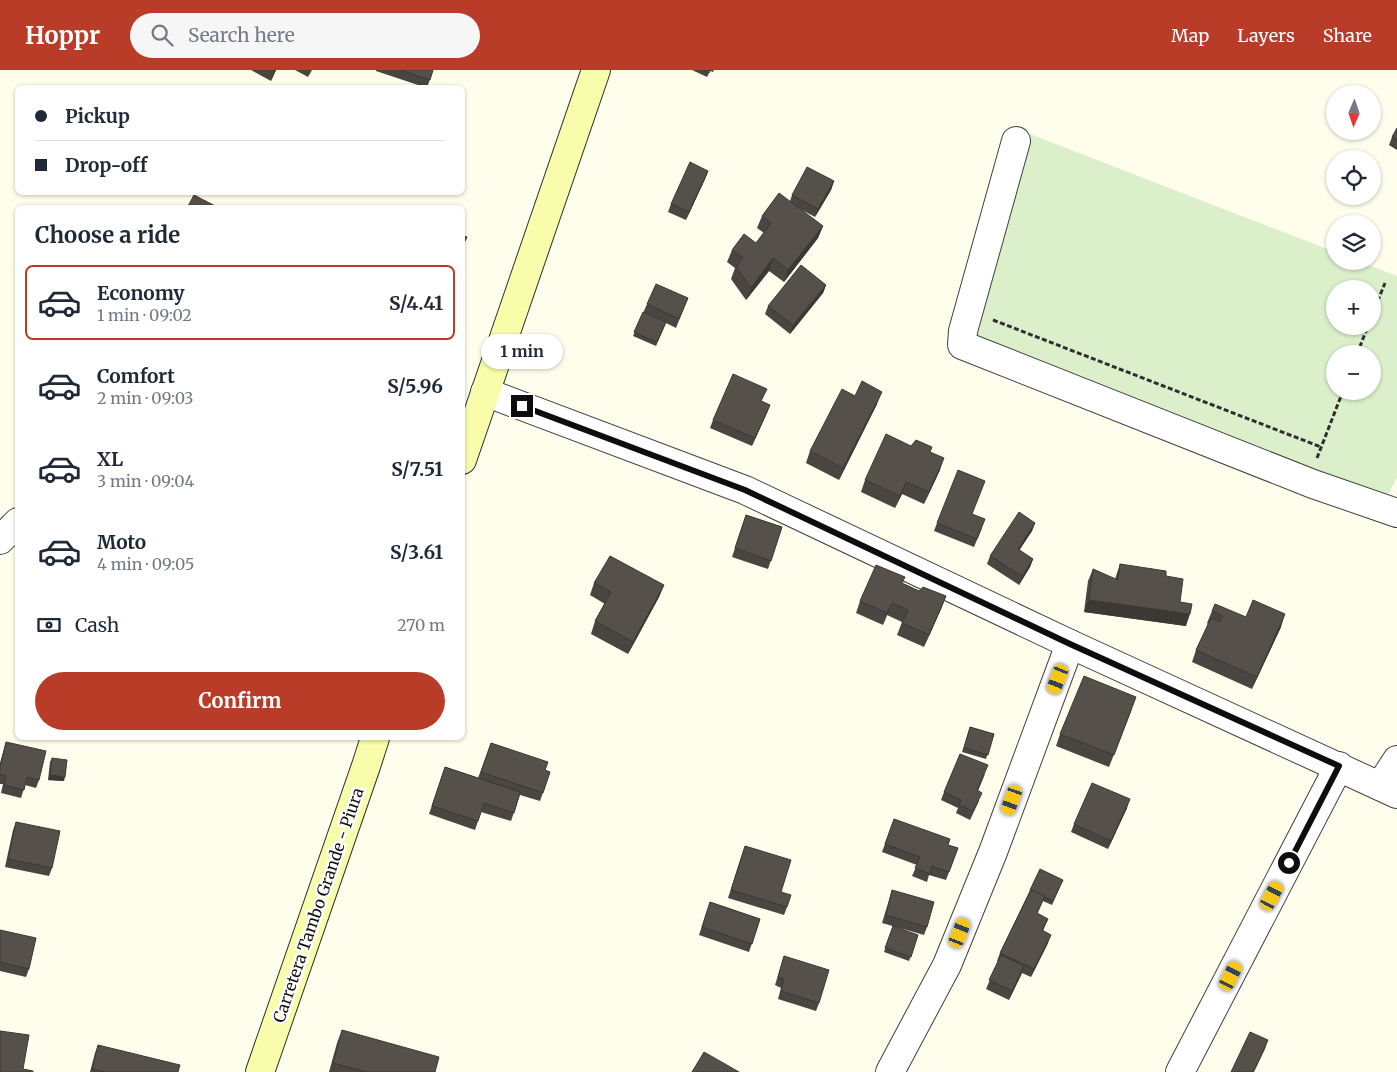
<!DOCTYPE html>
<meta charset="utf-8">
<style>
:root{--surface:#fff;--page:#f6f6f7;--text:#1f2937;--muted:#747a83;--line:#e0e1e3;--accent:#b93c29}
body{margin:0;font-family:Merriweather,serif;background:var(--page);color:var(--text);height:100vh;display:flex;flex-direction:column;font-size:19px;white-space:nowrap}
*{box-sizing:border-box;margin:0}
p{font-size:16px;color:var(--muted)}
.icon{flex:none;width:28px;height:28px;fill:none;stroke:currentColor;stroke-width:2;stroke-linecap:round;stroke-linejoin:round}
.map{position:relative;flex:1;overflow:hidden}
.drawer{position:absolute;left:15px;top:135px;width:450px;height:535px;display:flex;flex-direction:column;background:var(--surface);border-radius:8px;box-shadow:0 1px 4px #0004}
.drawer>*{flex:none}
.guide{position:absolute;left:15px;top:15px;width:450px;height:110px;border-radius:8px;box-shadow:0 1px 4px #0004;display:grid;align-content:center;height:110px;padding:0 20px;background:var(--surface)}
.needle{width:32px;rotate:182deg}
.buttons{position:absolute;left:1326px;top:15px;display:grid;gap:10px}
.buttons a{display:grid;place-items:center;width:55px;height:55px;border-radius:50%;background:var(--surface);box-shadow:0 1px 4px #0004;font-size:25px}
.end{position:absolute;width:22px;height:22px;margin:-11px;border:6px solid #0d0d0d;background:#fff;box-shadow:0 0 0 2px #fff}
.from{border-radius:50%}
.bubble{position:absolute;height:35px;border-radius:18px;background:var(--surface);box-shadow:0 1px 4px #0004;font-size:16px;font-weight:700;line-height:35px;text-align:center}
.car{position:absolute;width:15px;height:30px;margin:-15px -8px;border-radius:6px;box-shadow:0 0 4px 1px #0007;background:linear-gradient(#f5c518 24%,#345 0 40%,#f5c518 0 76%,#345 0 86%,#f5c518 0)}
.guide b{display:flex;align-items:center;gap:18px;height:48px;font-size:19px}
.guide b+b{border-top:1px solid var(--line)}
.guide i{width:12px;height:12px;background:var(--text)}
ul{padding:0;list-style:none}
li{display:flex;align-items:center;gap:15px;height:75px;margin:0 10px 8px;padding:0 10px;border:2px solid transparent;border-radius:8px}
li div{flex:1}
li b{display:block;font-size:19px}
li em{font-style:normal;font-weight:700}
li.active{border-color:var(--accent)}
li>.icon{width:45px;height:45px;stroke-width:1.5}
h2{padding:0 20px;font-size:22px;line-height:60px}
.pay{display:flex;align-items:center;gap:12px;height:55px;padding:0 20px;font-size:19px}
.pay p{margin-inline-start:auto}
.cta{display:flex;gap:10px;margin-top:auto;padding:10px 20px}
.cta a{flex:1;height:58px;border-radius:30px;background:var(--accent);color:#fff;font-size:20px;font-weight:700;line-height:58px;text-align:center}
header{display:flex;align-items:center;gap:30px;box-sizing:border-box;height:70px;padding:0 25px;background:var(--accent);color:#fff}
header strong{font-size:24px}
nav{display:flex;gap:28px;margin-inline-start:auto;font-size:18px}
.search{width:350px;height:45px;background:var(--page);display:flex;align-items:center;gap:12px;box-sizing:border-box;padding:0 18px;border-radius:28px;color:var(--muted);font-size:19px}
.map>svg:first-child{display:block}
.pitch{fill:#dbefca;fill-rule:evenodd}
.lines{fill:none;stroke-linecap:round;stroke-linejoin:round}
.minor-casing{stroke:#404040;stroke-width:30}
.secondary-casing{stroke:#2f2f2f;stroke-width:30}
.path{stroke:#2f2f2f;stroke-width:3;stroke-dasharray:5 2.5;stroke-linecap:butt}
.minor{stroke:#fff;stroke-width:28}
.secondary{stroke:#f7fdaa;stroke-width:28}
.wall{fill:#494540}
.shaded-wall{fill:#3c3834}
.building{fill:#55504a;stroke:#3c3834}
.route{stroke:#0d0d0d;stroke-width:6}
.labels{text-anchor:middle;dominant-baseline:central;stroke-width:5;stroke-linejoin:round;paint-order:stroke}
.street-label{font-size:16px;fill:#0d0d0d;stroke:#fff}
</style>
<header>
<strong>Hoppr</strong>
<div class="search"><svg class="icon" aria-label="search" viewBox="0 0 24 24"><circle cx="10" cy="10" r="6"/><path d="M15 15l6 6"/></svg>Search here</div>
<nav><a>Map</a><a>Layers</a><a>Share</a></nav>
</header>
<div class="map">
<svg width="1397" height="1002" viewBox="0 0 1397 1002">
<rect width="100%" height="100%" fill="#fffeed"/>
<path class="pitch" d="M1030 64 1335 182V191H1358L1397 206V408L1386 428 977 267ZM1335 219H1372V256H1335ZM1335 284H1372V321H1335Z"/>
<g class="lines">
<defs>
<g id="minor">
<path d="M1016 71 963 261 962 275 1313 414 1397 443"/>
<path d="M485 322 745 420 1070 574 1397 724"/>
<path d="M0 470 18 452"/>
<path d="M1380 716 1397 690"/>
<path d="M890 1002 947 895 993 782 1070 574"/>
<path d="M1180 1002 1339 696"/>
</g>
<g id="secondary">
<path d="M462 390 596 0"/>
<path d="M260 1002 366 696 375 668"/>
</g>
</defs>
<use href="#minor" class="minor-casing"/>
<use href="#secondary" class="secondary-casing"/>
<g class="path">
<path d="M1372 245 1385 213"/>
<path d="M993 250 1321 377"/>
<path d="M1357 284 1368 256"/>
<path d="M1317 388 1343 321"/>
</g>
<use href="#minor" class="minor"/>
<use href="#secondary" class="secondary"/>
</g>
<g class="wall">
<path d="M251 0H276L271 11Z"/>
<path d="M295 0H312L308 7Z"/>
<path d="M376 0H433L427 18 376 1Z"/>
<path d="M692 0H714L713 2 710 1 707 7Z"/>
<path d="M1397 58V80L1389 75 1392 67Z"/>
<path d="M708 101 705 109 686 150 668 142 671 134Z"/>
<path d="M834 111 831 120 815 147 800 139 823 156 818 168 784 212 769 201 746 230 731 209 735 198 727 192 732 180 756 173 764 163 757 158 762 146 790 131 792 125Z"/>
<path d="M826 215 823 223 790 264 765 244 768 236Z"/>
<path d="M688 228 676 258 666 253 656 276 633 266 647 234Z"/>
<path d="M855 326 877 334 839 410 806 393 810 381Z"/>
<path d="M762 331 770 335 752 376 710 358 713 350Z"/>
<path d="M930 382 940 400 924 434 902 424 895 438 861 422 865 410Z"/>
<path d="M972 444 982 458 974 477 934 461 937 453Z"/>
<path d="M746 445 782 457 768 499 732 487Z"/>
<path d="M1035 453 1032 461 1019 480 1033 489 1030 497 1019 515 987 494 990 486Z"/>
<path d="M1120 494 1166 506 1180 532 1186 556 1084 542 1088 511 1093 499 1115 509Z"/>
<path d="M594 513 664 515 659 527 628 584 591 564 595 551 605 534 590 525Z"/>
<path d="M902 514 919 521 946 526 941 539 924 577 897 565 902 552 887 545 883 555 856 543 860 531Z"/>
<path d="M1212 541 1246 547 1281 557 1252 619 1192 592 1196 580 1208 554 1207 553Z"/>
<path d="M1132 639 1109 697 1056 676 1060 664Z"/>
<path d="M970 657 994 664 986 689 962 682Z"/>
<path d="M6 672 39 710 36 718 25 715 21 728 1 723 3 714H0V693Z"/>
<path d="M491 673 545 700 550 702 540 731 520 725 511 751 481 742 475 760 429 744 445 697 478 708Z"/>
<path d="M52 688 64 711 48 710 50 692Z"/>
<path d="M985 704 978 721 979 731 970 750 956 743 958 738 941 730 944 722Z"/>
<path d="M1127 738 1108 779 1071 762 1074 754Z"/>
<path d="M894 749 948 775 958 778 946 810 929 805 927 812 912 806 917 795 882 782Z"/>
<path d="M16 752 52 798 49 806 5 797 13 760Z"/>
<path d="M745 776 781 822 787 837 784 845 728 828Z"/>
<path d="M1063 810 1052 835 1043 831 1037 844 1048 849 1043 861 1048 873 1031 907 1022 903 1009 930 986 919 998 891H997L1000 883 1030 820Z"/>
<path d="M892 820 927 857 924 865 882 853Z"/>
<path d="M710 832 760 849 749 882 699 865Z"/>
<path d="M893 856 918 865 909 891 884 882Z"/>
<path d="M0 860 29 899 26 907 0 901Z"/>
<path d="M784 886 819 933 816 941 778 929 781 918 775 915Z"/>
<path d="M342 960 435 1002H329L337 973Z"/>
<path d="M98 975 178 1002H90L95 983Z"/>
</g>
<g class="shaded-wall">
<path d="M274 0H276L271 11Z"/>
<path d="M708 101 705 109 686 150 689 142Z"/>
<path d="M834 111 831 120 815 147 818 139Z"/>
<path d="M823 156 818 168 784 212 788 200Z"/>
<path d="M773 188 769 201 746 230 751 218Z"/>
<path d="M826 215 823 223 790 264 793 255Z"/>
<path d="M882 322 877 334 839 410 843 398Z"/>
<path d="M770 335 767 343 752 376 755 368Z"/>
<path d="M944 388 940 400 924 434 929 422Z"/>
<path d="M906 412 902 424 895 438 900 426Z"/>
<path d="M1035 453 1032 461 1015 487 1018 479Z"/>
<path d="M1033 489 1030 497 1019 515 1022 506Z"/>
<path d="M664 515 659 527 628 584 633 572Z"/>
<path d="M946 526 941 539 924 577 929 565Z"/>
<path d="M1089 530 1190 544 1186 556 1084 542Z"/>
<path d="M892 533 887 545 883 555 887 543Z"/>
<path d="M1285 544 1281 557 1252 619 1257 607Z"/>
<path d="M50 705 65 707 64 711 48 710Z"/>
<path d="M1130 729 1127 738 1108 779 1111 771Z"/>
<path d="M1051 865 1048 873 1031 907 1034 899Z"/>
<path d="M1024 896 1021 905 1009 930 1012 921Z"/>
<path d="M1268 970 1265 979 1254 1002H1253Z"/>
</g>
<g class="building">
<path d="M400 0H433L430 10Z"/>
<path d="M703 0H710L709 3Z"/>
<path d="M1397 58V70L1392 67Z"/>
<path d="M690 92 708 101 689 142 671 134Z"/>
<path d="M807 97 834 111 818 139 792 125Z"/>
<path d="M779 123 823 156 788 200 773 188 751 218 736 197 743 188 732 180 744 164 756 173 771 153 762 146Z"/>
<path d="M194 125 219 138H187Z"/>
<path d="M462 165 467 167 462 177Z"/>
<path d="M801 195 826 215 793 255 768 236Z"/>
<path d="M656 214 688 228 679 249 647 234Z"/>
<path d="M643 242 666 252 657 272 634 262Z"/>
<path d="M733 304 767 319 761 331 770 335 755 368 713 350Z"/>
<path d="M862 311 882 322 843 398 810 381 842 319 855 326Z"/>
<path d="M886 364 911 376 916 370 932 377 930 382 944 388 929 422 906 412 900 426 865 410Z"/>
<path d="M958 400 985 411 972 444 985 449 977 469 937 453Z"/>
<path d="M1019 442 1035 453 1018 479 1033 489 1022 506 990 486Z"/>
<path d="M746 445 782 457 771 491 735 478Z"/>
<path d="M610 486 664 515 633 572 595 551 611 522 594 513Z"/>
<path d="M1120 494 1166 501V506L1183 509 1180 532 1192 534 1190 544 1089 530 1093 499 1118 510Z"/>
<path d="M876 495 905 507 902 513 919 521 923 517 946 526 929 565 902 553 908 540 892 533 887 543 860 531Z"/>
<path d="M1253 530 1285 544 1257 607 1196 580 1211 548 1220 552 1223 546 1212 541 1215 534 1246 547Z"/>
<path d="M1084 606 1136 627 1114 685 1060 664Z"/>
<path d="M970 657 994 664 988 685 964 678Z"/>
<path d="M6 672 46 681 39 710 27 707 24 720 4 715 6 706 0 705V697Z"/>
<path d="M491 673 548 692 545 700 550 702 543 723 481 702Z"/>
<path d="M960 684 988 695 977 720 982 723 973 741 959 735 961 730 944 722Z"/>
<path d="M52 688 67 690 65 707 50 705Z"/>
<path d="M445 697 520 722 514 743 484 733 478 751 432 736Z"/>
<path d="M1092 713 1130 729 1111 771 1074 754Z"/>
<path d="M894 749 950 769 948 775 958 778 949 802 932 796 930 804 915 798 920 787 885 774Z"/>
<path d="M16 752 60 761 52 798 8 789Z"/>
<path d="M745 776 791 790 781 822 791 825 787 837 731 820Z"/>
<path d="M1040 799 1063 810 1053 831 1030 820Z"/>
<path d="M892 820 934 832 927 857 886 845Z"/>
<path d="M1031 820 1045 826 1037 843 1048 849 1042 860 1051 865 1034 899 1000 883Z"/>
<path d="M710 832 760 849 752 874 702 857Z"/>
<path d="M893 856 918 865 911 887 885 878Z"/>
<path d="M0 860 36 868 29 899 0 892Z"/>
<path d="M1001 885 1024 896 1012 921 989 910Z"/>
<path d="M784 886 829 900 819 933 781 921 784 909 778 907Z"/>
<path d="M342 960 439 987 435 1002H366L333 993Z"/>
<path d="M0 961 29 965 23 999 33 1001V1002H0Z"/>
<path d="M1250 962 1268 970 1253 1002H1231Z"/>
<path d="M98 975 180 995 178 1002H105L92 999Z"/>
<path d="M704 982 739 1002H692Z"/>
</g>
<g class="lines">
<path class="route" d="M522 336 745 420 1070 574 1339 696 1289 793"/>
</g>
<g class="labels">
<g class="street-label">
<text transform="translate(318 835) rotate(-71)">Carretera Tambo Grande - Piura</text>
</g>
</g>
</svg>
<div class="buttons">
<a><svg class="needle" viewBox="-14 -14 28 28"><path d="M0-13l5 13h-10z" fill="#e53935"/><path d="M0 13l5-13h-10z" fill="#747a83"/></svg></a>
<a><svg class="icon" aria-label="locate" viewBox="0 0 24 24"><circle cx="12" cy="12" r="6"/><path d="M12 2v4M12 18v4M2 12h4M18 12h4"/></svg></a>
<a><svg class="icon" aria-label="layers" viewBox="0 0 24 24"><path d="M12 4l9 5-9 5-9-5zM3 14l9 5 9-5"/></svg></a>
<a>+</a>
<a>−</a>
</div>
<i class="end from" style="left:1289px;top:793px"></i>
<i class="end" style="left:522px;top:336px"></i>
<div class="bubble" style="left:481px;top:264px;width:82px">1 min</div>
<i class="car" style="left:1058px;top:609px;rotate:201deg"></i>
<i class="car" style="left:1012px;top:730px;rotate:200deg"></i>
<i class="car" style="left:1272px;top:826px;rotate:28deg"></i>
<i class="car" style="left:960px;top:863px;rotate:22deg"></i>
<i class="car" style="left:1231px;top:906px;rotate:27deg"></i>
<div class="guide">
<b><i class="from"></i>Pickup</b>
<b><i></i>Drop-off</b>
</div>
<section class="drawer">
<h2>Choose a ride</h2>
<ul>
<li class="active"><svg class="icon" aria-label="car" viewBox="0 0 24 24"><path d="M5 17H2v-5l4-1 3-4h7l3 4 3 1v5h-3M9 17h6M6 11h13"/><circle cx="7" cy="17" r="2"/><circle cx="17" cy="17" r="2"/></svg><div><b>Economy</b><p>1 min · 09:02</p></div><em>S/4.41</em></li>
<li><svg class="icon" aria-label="car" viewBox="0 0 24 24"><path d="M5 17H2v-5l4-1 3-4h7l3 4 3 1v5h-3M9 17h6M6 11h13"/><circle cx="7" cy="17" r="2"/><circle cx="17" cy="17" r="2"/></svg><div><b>Comfort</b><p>2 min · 09:03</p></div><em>S/5.96</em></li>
<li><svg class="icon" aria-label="car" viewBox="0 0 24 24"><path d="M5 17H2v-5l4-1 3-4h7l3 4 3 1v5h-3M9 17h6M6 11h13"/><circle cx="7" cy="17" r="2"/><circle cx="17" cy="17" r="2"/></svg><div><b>XL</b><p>3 min · 09:04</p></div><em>S/7.51</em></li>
<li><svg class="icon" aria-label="car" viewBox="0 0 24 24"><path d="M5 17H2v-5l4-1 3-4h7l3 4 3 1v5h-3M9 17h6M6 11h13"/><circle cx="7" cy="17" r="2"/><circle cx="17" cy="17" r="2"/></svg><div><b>Moto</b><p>4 min · 09:05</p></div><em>S/3.61</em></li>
</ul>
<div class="pay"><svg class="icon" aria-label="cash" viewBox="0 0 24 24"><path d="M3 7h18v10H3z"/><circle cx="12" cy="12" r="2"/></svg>Cash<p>270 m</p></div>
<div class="cta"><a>Confirm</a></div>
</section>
</div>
